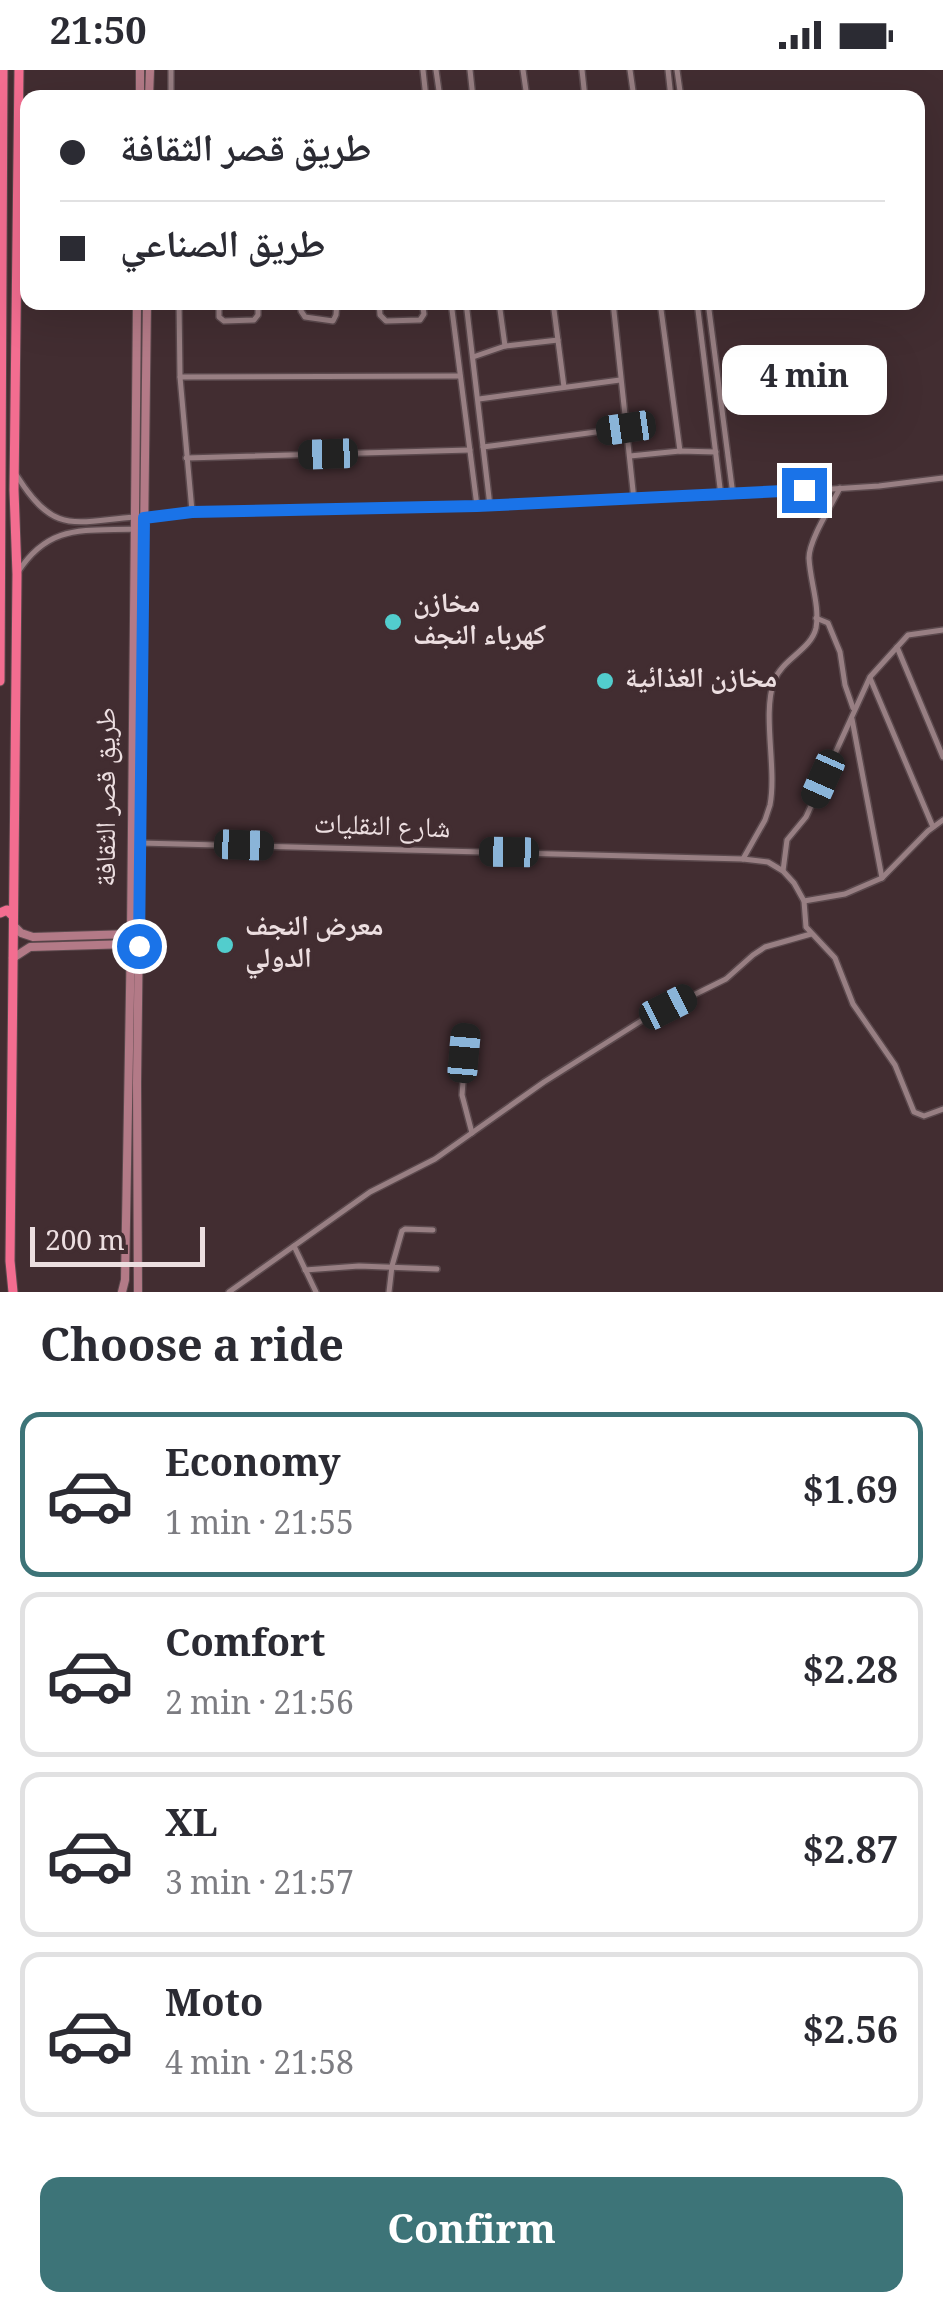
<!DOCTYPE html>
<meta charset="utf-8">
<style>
:root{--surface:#fff;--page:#f2f2f3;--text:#2b2b33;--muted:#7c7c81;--line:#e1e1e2;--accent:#3d7478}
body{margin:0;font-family:Georgia,"Noto Naskh Arabic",serif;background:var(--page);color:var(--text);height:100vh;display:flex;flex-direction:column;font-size:38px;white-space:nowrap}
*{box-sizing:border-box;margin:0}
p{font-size:32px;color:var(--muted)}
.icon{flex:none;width:55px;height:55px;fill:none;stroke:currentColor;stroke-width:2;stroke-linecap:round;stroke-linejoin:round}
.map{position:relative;height:1222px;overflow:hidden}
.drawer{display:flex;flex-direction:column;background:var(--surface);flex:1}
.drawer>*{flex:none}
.top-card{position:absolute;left:20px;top:20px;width:905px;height:220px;border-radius:20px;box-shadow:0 10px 40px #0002;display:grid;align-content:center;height:220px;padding:0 40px;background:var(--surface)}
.scale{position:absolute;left:30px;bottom:25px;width:175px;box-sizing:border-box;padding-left:10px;border:5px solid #ecdee0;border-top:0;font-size:28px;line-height:35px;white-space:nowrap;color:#ecdee0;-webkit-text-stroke:8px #422d31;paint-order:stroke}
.end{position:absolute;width:45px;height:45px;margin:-22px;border:12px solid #1a73e8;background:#fff;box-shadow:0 0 0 5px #fff}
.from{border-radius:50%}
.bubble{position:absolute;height:70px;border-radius:20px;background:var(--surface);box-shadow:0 10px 40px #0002;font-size:32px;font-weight:700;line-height:70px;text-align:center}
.car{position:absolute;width:30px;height:60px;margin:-30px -15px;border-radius:12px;box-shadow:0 0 8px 2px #0007;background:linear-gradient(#222 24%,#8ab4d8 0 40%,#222 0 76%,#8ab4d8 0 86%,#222 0)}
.top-card b{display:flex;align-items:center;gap:35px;height:95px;font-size:38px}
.top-card b+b{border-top:2px solid var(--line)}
.top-card i{width:25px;height:25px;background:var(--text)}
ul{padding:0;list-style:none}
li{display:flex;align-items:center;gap:30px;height:165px;margin:0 20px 15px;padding:0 20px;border:5px solid var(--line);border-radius:20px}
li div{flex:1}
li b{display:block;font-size:38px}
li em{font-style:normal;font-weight:700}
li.on{border-color:var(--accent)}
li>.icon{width:90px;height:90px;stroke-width:1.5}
h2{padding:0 40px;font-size:45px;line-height:120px}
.primary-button{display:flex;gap:20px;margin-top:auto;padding:20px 40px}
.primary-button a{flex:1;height:115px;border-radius:20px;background:var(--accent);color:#fff;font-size:40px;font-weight:700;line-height:115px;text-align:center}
.status{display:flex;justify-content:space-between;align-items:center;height:70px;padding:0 50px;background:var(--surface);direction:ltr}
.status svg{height:28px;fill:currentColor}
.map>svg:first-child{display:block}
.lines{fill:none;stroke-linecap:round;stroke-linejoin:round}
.street-casing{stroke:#5b494d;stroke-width:8}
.secondary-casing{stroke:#5b494d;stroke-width:10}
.highway-casing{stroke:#5b494d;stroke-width:11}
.street{stroke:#987f83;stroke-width:5}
.secondary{stroke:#b37a87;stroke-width:8}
.highway{stroke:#f36d90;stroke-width:9}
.route{stroke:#1a73e8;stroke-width:12}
.poi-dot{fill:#52cdcd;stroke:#422d31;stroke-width:4}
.labels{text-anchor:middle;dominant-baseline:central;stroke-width:8;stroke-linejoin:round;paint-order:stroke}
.poi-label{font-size:28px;font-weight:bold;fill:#ecdee0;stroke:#422d31;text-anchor:start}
.street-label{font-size:28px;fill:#ecdee0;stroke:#422d31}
</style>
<div class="status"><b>21:50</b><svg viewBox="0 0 49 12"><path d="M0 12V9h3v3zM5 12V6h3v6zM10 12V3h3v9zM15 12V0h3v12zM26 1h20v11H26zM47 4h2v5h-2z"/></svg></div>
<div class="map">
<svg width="943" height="1222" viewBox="0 0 943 1222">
<rect width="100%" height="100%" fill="#422d31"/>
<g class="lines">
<defs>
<g id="street">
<path d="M171 0V28"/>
<path d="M423 0 426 28"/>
<path d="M436 0 440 28"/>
<path d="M470 0 473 28"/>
<path d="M523 0 527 28"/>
<path d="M582 0 585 28"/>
<path d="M630 0 634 28"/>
<path d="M668 0 671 28"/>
<path d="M677 0 681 28"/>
<path d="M179 232 180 307 192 441"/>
<path d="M219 232V247L224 251 254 250 258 245V232"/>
<path d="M300 232 301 241 305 247 333 251 336 245 337 232"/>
<path d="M379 232 380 245 386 251 420 250 424 244 422 232"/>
<path d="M451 232 477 436"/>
<path d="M466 232 490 436"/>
<path d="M499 232 505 276"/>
<path d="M553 232 564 317"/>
<path d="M613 232 634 430"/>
<path d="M660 232 680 381"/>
<path d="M697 232 721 426"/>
<path d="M708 232 733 425"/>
<path d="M613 235 638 232"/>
<path d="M473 287 505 276 558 270"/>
<path d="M180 307 460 306"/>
<path d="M479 329 620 310"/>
<path d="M483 377 626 358"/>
<path d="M630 386 680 381 716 382"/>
<path d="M186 388 470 380"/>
<path d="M17 406C54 465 73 452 134 447"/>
<path d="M144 448 192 441 477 436 721 426 879 416 943 408"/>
<path d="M18 502C49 454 83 461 134 459"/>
<path d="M816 548 828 553 840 582 845 615 853 638"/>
<path d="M897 577 943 687"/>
<path d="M870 608 933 757"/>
<path d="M852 649 882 808"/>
<path d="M140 773 743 789 768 792 783 801 794 813 804 831 806 857 835 888 853 934 895 995 914 1042 924 1046 943 1039"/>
<path d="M743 789 765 750 770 735C777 697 762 646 774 611 782 589 811 580 816 558 820 536 810 511 809 488 809 470 831 436 840 418"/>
<path d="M783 801 787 770 806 747 870 607 908 565 943 560"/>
<path d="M804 831 845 824 882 808 928 761 943 750"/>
<path d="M467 959 462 1025 472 1063"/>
<path d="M294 1176 316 1222"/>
<path d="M305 1200 359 1196 437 1199"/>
<path d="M229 1222 370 1122 435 1089 544 1012 641 951 726 909 753 885 765 877 811 864"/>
<path d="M389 1222 392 1196 402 1161 405 1159 433 1160"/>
</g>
<g id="secondary">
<path d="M140 28V0"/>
<path d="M149 28 150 0"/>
<path d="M14 856 21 863 33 867 131 864"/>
<path d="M13 888 30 877 131 874"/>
<path d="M122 1222 125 1210 131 864 137 232"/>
<path d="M138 1222 137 1013 147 232"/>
</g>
<g id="highway">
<path d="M0 611 3 0"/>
<path d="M0 843 7 840 13 846"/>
<path d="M13 1222 10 1191 17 504 14 420 19 0"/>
</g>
</defs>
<use href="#street" class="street-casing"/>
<use href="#secondary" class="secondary-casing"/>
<use href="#highway" class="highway-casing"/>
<use href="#street" class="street"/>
<use href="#secondary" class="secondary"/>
<use href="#highway" class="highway"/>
</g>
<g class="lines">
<path class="route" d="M139 876 144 448 192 442 477 436 804 420"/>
</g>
<g class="poi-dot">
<circle cx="393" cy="552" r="10"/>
<circle cx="605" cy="611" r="10"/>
<circle cx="225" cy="875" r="10"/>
</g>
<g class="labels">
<g class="poi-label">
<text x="413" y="536">مخازن<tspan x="413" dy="32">كهرباء النجف</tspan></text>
<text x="625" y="611">مخازن الغذائية</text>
<text x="245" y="859">معرض النجف<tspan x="245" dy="32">الدولي</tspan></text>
</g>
<g class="street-label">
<text transform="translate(109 727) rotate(-90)">طريق قصر الثقافة</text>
<text transform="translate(382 759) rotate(2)">شارع النقليات</text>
</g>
</g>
</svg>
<div class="scale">200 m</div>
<i class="end from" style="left:139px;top:876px"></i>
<i class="end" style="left:804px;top:420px"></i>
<div class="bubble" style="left:722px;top:275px;width:165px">4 min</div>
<i class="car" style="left:626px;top:358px;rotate:262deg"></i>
<i class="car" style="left:328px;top:384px;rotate:268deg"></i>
<i class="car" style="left:823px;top:709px;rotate:204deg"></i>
<i class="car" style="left:244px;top:775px;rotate:92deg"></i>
<i class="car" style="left:509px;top:782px;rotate:271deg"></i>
<i class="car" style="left:668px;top:937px;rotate:63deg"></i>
<i class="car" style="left:464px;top:983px;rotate:5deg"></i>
<div class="top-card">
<b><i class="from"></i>طريق قصر الثقافة</b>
<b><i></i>طريق الصناعي</b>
</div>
</div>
<section class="drawer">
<h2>Choose a ride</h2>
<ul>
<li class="on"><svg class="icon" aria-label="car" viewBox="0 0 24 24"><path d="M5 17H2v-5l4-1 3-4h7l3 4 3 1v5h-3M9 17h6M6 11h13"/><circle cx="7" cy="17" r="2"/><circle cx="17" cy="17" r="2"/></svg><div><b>Economy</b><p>1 min · 21:55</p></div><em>$1.69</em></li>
<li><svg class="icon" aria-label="car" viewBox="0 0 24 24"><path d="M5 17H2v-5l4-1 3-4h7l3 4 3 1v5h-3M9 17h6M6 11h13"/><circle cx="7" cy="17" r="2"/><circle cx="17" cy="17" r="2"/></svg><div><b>Comfort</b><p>2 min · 21:56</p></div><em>$2.28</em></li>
<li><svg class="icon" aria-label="car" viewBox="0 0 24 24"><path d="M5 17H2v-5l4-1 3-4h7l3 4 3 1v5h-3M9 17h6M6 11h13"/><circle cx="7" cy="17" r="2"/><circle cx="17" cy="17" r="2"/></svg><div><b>XL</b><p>3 min · 21:57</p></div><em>$2.87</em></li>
<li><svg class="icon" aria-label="car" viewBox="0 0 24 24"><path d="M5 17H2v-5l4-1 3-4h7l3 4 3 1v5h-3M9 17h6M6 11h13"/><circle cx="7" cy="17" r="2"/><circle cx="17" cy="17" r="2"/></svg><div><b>Moto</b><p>4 min · 21:58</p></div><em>$2.56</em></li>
</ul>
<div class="primary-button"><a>Confirm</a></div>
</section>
